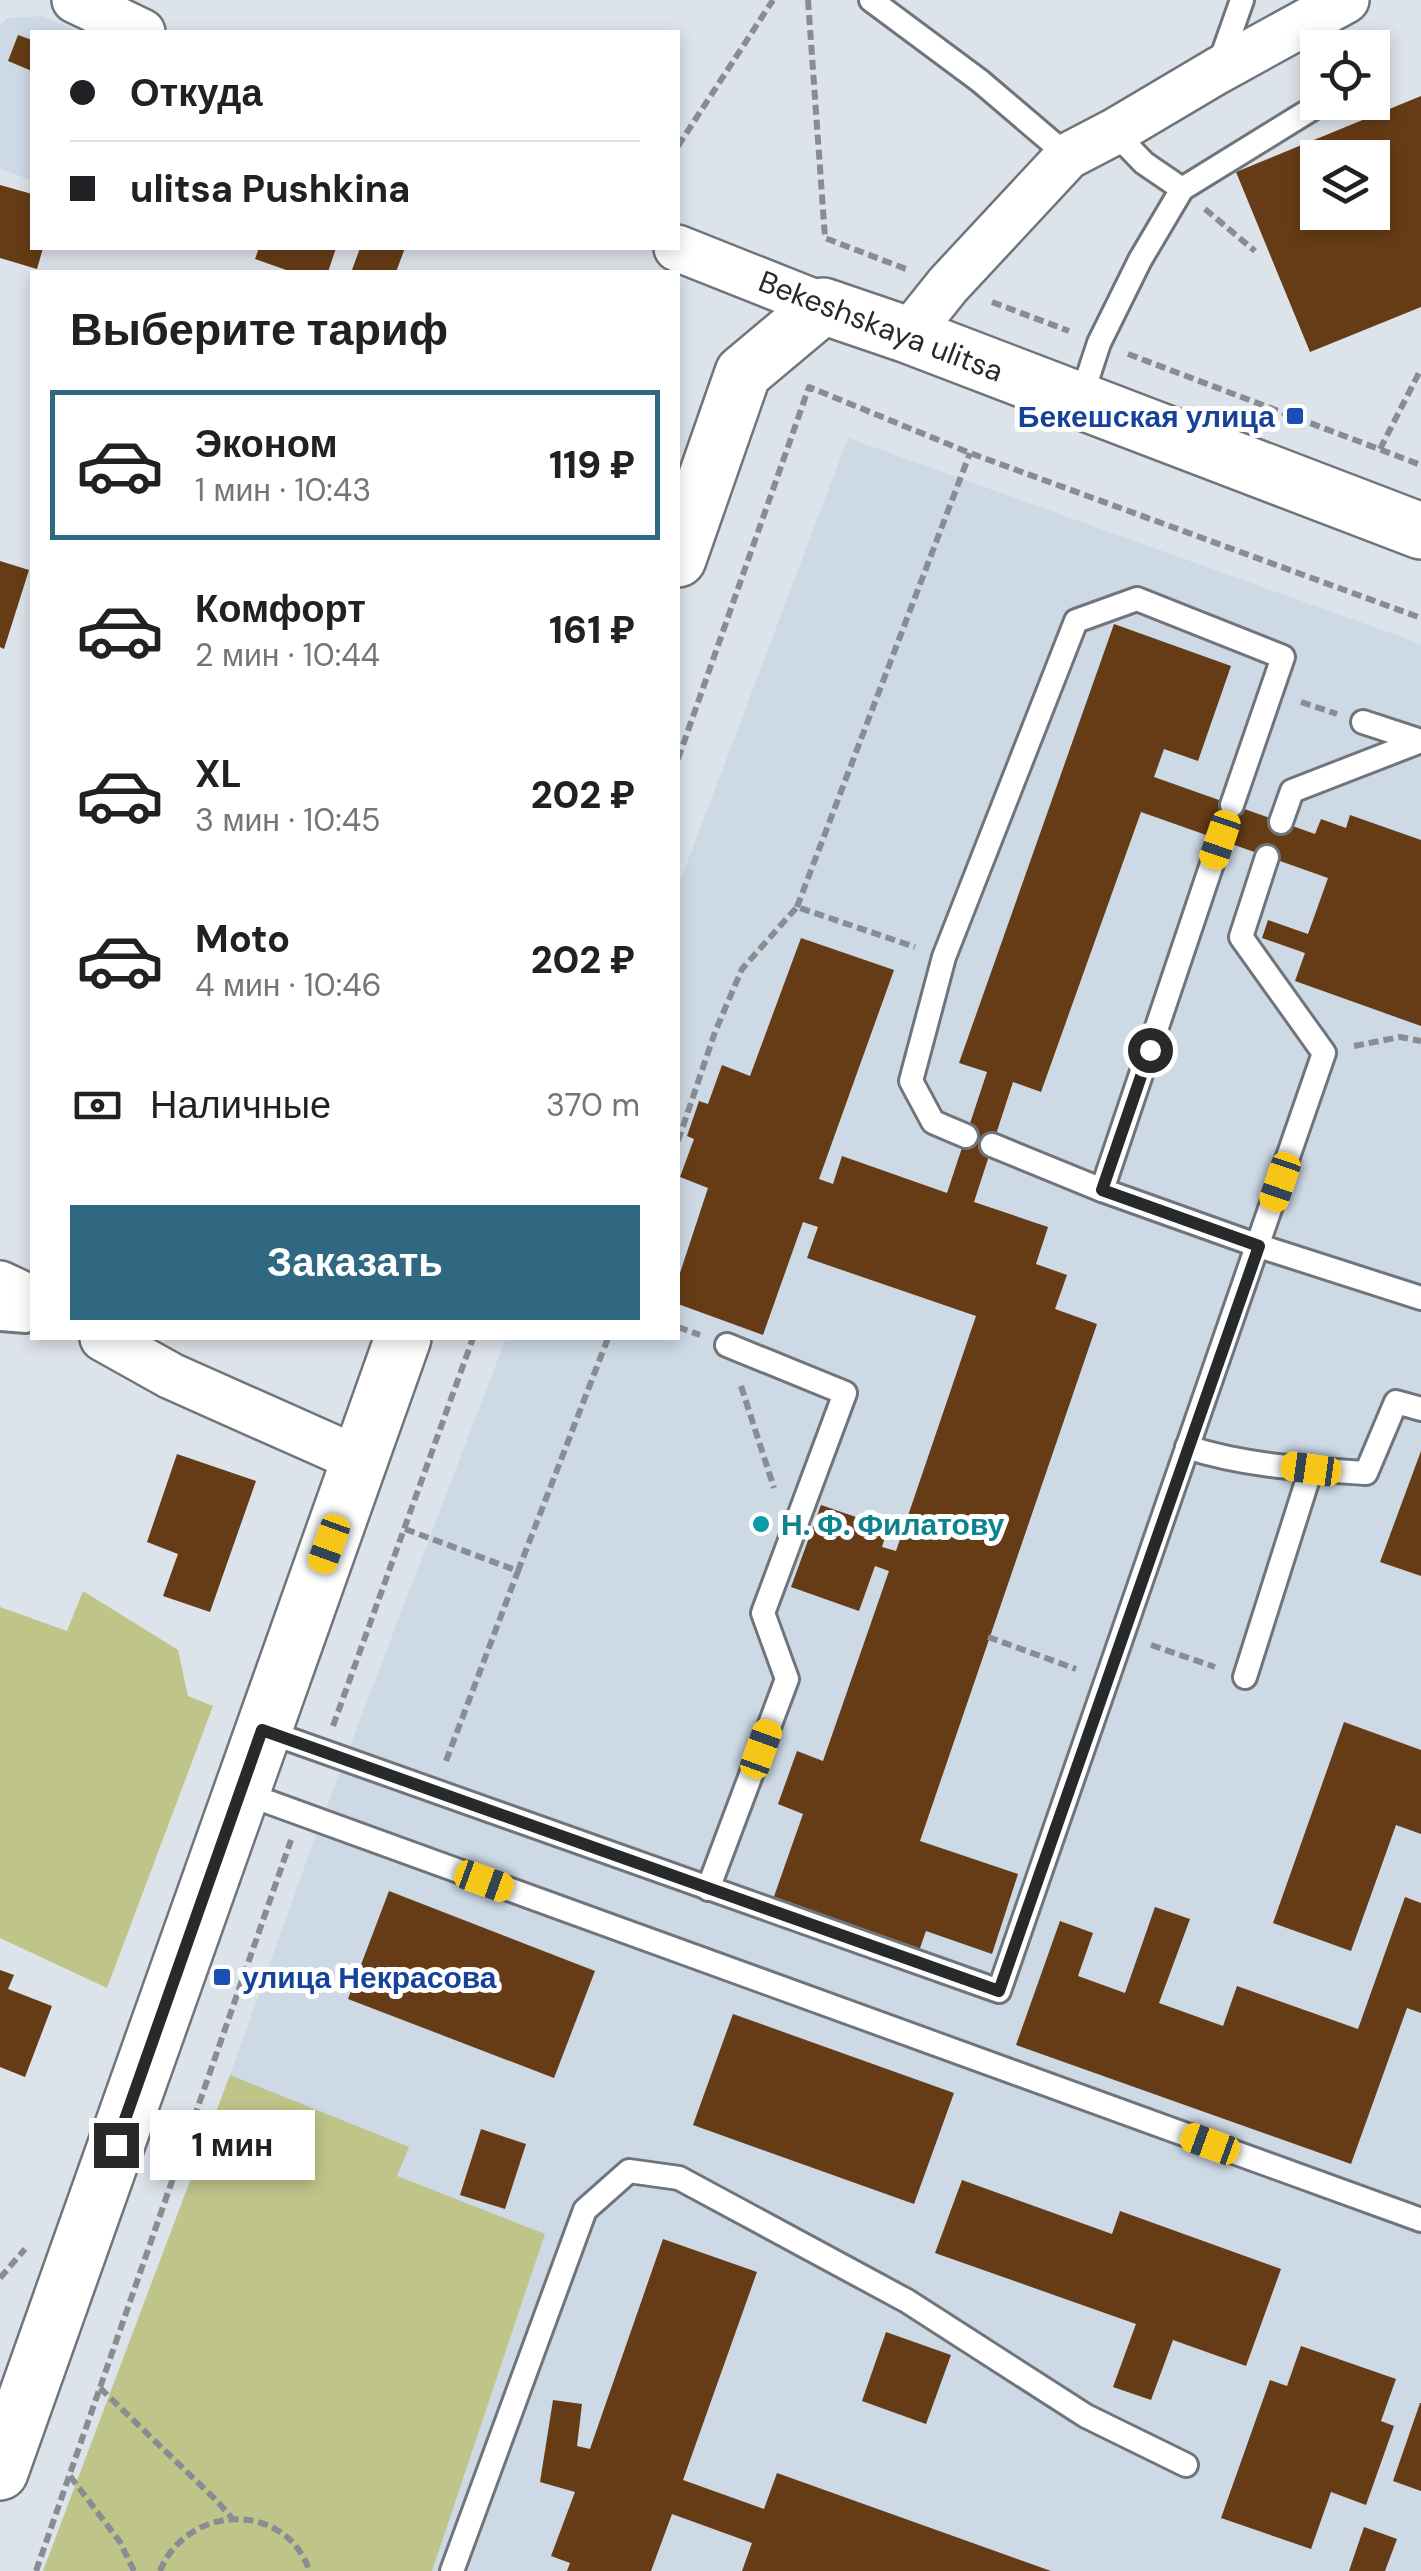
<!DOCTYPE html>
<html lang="ru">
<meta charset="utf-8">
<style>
:root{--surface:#fff;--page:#f6f6f6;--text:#202124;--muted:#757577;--line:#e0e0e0;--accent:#306882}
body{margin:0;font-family:"DM Sans",sans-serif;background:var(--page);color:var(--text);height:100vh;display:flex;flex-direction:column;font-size:38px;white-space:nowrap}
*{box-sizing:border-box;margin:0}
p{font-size:32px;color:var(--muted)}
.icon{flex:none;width:55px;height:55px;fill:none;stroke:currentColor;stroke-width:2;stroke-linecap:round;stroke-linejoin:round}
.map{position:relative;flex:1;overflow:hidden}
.drawer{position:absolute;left:30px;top:270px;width:650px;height:1070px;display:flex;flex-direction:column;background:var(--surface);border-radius:0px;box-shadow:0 5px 15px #0003}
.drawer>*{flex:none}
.top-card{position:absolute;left:30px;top:30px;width:650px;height:220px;border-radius:0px;box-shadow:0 5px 15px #0003;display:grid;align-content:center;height:220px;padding:0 40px;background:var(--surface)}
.fabs{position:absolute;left:1300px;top:30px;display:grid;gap:20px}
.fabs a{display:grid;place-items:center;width:90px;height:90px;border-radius:0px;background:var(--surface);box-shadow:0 5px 15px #0003;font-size:50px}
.end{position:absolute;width:45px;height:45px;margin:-22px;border:12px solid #27292b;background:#fff;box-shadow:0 0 0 5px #fff}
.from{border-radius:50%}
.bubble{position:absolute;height:70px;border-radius:0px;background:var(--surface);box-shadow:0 5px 15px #0003;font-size:32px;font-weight:800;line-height:70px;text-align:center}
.car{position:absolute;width:30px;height:60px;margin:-30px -15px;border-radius:12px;box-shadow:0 0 8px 2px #0007;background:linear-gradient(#f5c518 24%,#345 0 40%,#f5c518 0 76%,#345 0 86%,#f5c518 0)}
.top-card b{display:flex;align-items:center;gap:35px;height:95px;font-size:38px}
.top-card b+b{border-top:2px solid var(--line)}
.top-card i{width:25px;height:25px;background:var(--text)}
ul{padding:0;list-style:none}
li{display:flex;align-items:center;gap:30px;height:150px;margin:0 20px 15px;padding:0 20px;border:5px solid transparent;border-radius:0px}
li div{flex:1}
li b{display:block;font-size:38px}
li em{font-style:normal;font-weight:800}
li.selected{border-color:var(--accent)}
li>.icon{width:90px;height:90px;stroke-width:1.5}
h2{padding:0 40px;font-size:45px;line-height:120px}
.pay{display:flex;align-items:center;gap:25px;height:110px;padding:0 40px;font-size:38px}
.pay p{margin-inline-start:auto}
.primary-button{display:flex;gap:20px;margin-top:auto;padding:20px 40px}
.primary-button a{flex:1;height:115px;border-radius:0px;background:var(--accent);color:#fff;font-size:40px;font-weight:800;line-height:115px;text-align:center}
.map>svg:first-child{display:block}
.built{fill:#cdd9e5}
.green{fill:#bfc489}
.building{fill:#653c16;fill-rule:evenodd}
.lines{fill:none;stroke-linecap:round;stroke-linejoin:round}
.service-casing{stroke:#6f757a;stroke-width:28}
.minor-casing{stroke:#6f757a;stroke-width:50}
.primary-casing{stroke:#6f757a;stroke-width:60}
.path{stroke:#898d92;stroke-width:6;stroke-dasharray:10 5;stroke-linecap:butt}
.service{stroke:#fff;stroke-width:22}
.minor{stroke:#fff;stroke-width:45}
.primary{stroke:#fff;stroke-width:55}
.route{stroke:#27292b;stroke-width:12}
.transit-dot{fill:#1a4fb4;stroke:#fff;stroke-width:4}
.culture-dot{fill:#0f9aa8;stroke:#fff;stroke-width:4}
.labels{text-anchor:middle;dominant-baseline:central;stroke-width:10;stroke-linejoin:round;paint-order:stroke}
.street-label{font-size:30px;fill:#27292b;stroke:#fff}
.transit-label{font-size:30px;font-weight:bold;fill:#164399;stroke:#fff;text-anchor:end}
.culture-label{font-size:30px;font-weight:bold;fill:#0d838f;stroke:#fff;text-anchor:start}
</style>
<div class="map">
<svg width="1421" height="2571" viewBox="0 0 1421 2571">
<rect width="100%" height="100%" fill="#dde3ea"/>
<g class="built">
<path d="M42 16 79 32H32V181L0 168V26L7 18Z"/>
<path d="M848 438 1421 644V2571H43L230 2075 314 1840 506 1338H678V887Z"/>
</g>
<g class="green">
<path d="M83 1591 178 1650 188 1696 213 1706 107 1988 0 1938V1607L67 1631Z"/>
<path d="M230 2075 409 2147 397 2176 545 2234 432 2571H43Z"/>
</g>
<g class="building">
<path d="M18 35 32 40V71L8 61Z"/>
<path d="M1421 96V307L1310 352 1236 172ZM1318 158H1372V212H1318Z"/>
<path d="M0 185 32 194V248H43L37 269 0 258Z"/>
<path d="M259 248H336L328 272H292L255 259Z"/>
<path d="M360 248H405L396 272H360L352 270Z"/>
<path d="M0 561 29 570 4 649 0 647Z"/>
<path d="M1114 624 1231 666 1198 761 1164 749 1154 777 1315 834 1321 819 1346 828 1350 815 1421 840V1026L1295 981 1305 953 1262 938 1268 920 1308 934 1328 878 1141 812 1041 1092 1013 1082 974 1202 1048 1227 1036 1264 1067 1275 1055 1309 1097 1324 920 1841 1018 1874 992 1954 926 1931 919 1951 771 1905 803 1814 778 1804 797 1751 823 1761 889 1571 875 1566 859 1611 791 1587 821 1505 888 1528 882 1547 896 1551 976 1316 807 1258 818 1227 803 1222 763 1335 678 1304V1279L708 1188 680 1177 694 1139 687 1136 699 1101 708 1104 722 1065 750 1076 801 938 894 970 819 1179 833 1184 842 1156 947 1193 987 1072 959 1063Z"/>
<path d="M1421 1451V1576L1380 1562Z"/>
<path d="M177 1454 256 1481 210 1612 163 1596 178 1554 147 1542Z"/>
<path d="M1344 1722 1421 1750V1834L1396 1825 1351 1951 1273 1923Z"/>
<path d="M389 1891 595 1971 554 2078 348 1999Z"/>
<path d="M1405 1897 1421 1903V2013L1407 2008 1351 2164 1016 2045 1060 1921 1093 1933 1078 1976 1125 1993 1155 1907 1190 1919 1159 2003 1223 2026 1237 1986 1358 2029Z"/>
<path d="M0 1970 14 1975 8 1989 52 2006 25 2077 0 2067Z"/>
<path d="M733 2014 954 2093 914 2204 693 2125Z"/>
<path d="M481 2129 526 2144 505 2209 460 2195Z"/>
<path d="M962 2180 1112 2234 1120 2211 1281 2269 1246 2366 1173 2340 1151 2400 1113 2387 1136 2324 935 2253Z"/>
<path d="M663 2239 757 2272 683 2480 764 2509 777 2473 1051 2571H742L752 2543 672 2514 651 2571H567L570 2563 551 2556 575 2492 540 2482 553 2400 582 2404 577 2446 590 2449Z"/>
<path d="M886 2332 951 2355 926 2424 862 2401Z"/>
<path d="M1301 2346 1396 2379 1381 2421 1394 2426 1366 2505 1331 2492 1311 2549 1221 2518 1270 2380 1287 2386Z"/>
<path d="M1420 2403H1421V2491L1393 2481Z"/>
<path d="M1364 2527 1397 2539 1385 2571H1349Z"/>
</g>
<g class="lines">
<defs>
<g id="service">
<path d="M871 0 980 81 1068 156"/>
<path d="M1218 68 1242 0"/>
<path d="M1114 132 1144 163 1182 189 1323 102"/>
<path d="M1080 401 1099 343 1140 260 1182 189"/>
<path d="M1363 722 1421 741"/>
<path d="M1281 822 1292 791 1421 741"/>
<path d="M966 1136 933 1122 911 1081 944 957 1076 621 1137 599 1283 657 1232 805"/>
<path d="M992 1145 1102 1190 1220 840"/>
<path d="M1102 1190 1259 1246 1421 1298"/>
<path d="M0 1319 26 1321 32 1318"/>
<path d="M1187 1447C1244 1466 1307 1469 1366 1473L1396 1402 1421 1409"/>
<path d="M1245 1677 1311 1469"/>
<path d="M263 1730 999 1991 1324 1053 1241 937 1267 857"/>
<path d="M241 1792 1421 2220"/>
<path d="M708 1889 787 1679 763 1613 845 1393 727 1345"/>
<path d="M452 2571 585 2210 629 2171 679 2178 907 2301 1086 2416 1186 2465"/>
</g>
<g id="minor">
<path d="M75 0 142 32"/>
<path d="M677 248 823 306"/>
<path d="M908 335 948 285 1068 156 1114 132 1217 71 1346 0"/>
<path d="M0 1284 32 1299"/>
<path d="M103 1338 171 1376 360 1460"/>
</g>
<g id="primary">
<path d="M678 559 743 373 823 306 908 335 1421 531"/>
<path d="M0 2472 403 1338"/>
</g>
</defs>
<use href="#service" class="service-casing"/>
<use href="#minor" class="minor-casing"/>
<use href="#primary" class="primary-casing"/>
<g class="path">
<path d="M808 0 825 238 906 269"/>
<path d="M678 146 773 0"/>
<path d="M1205 209 1255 251"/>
<path d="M992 302 1069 331"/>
<path d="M1128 354 1421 465"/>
<path d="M1380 449 1421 369"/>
<path d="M1301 702 1337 714"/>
<path d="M678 759 809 387 970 453 1421 618"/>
<path d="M797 907 970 453"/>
<path d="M1354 1046 1400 1037 1421 1041"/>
<path d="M678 1141 715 1032 742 969 797 907 915 947"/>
<path d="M678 1327 700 1335"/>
<path d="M741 1386 774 1488"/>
<path d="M405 1529 518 1571 608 1338"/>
<path d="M988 1637 1076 1669"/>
<path d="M1151 1645 1215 1667"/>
<path d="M333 1726 473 1338"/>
<path d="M446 1761 518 1571"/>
<path d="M0 2278 25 2249"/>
<path d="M100 2388 216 2500 232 2518"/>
<path d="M70 2476 120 2542 134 2571"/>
<path d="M36 2571 291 1840"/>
<path d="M160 2571C179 2523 240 2503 283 2534 296 2543 304 2557 310 2571"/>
</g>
<use href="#service" class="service"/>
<use href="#minor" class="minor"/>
<use href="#primary" class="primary"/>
</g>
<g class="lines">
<path class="route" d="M116 2145 262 1730 999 1991 1259 1246 1102 1190 1150 1050"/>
</g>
<g class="transit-dot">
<rect x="1285" y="406" width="20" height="20" rx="5"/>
<rect x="212" y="1967" width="20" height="20" rx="5"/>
</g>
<circle class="culture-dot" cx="761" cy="1524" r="10"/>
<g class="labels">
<g class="street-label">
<text transform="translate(881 326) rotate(21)">Bekeshskaya ulitsa</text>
</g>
<g class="transit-label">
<text x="1275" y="416">Бекешская улица</text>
<text x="242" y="1977" text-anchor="start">улица Некрасова</text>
</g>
<g class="culture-label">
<text x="781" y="1524">Н. Ф. Филатову</text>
</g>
</g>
</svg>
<div class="fabs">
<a><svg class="icon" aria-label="locate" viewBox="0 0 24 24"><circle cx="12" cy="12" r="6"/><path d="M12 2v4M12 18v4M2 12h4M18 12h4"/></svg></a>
<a><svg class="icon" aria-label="layers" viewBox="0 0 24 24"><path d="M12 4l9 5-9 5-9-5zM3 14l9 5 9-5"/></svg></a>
</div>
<i class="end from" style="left:1150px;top:1050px"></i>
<i class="end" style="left:116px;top:2145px"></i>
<div class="bubble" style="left:150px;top:2110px;width:165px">1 мин</div>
<i class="car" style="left:1220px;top:840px;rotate:199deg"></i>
<i class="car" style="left:1280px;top:1182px;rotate:199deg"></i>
<i class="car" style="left:1311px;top:1469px;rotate:278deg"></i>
<i class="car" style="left:329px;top:1544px;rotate:200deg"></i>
<i class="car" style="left:761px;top:1749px;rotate:20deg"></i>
<i class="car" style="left:484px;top:1881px;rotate:110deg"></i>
<i class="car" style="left:1210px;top:2144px;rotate:290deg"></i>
<div class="top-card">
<b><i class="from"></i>Откуда</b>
<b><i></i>ulitsa Pushkina</b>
</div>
<section class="drawer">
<h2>Выберите тариф</h2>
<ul>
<li class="selected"><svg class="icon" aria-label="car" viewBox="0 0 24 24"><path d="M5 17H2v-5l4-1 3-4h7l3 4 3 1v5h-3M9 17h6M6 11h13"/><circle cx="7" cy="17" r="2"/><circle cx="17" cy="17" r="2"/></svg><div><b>Эконом</b><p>1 мин · 10:43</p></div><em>119 ₽</em></li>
<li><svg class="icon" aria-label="car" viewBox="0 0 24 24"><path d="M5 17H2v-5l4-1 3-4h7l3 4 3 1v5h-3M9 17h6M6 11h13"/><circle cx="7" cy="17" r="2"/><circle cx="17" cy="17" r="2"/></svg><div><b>Комфорт</b><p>2 мин · 10:44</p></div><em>161 ₽</em></li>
<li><svg class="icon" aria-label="car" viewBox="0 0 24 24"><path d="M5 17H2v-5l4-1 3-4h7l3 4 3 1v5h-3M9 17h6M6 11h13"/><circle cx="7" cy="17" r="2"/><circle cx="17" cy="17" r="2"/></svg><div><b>XL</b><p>3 мин · 10:45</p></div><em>202 ₽</em></li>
<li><svg class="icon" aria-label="car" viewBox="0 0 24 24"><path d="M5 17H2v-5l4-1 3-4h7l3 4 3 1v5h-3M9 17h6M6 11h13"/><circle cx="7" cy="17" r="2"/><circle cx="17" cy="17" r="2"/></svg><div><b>Moto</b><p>4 мин · 10:46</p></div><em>202 ₽</em></li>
</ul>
<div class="pay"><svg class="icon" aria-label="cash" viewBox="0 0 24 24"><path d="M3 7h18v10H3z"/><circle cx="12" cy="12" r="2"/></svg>Наличные<p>370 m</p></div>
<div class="primary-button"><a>Заказать</a></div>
</section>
</div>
